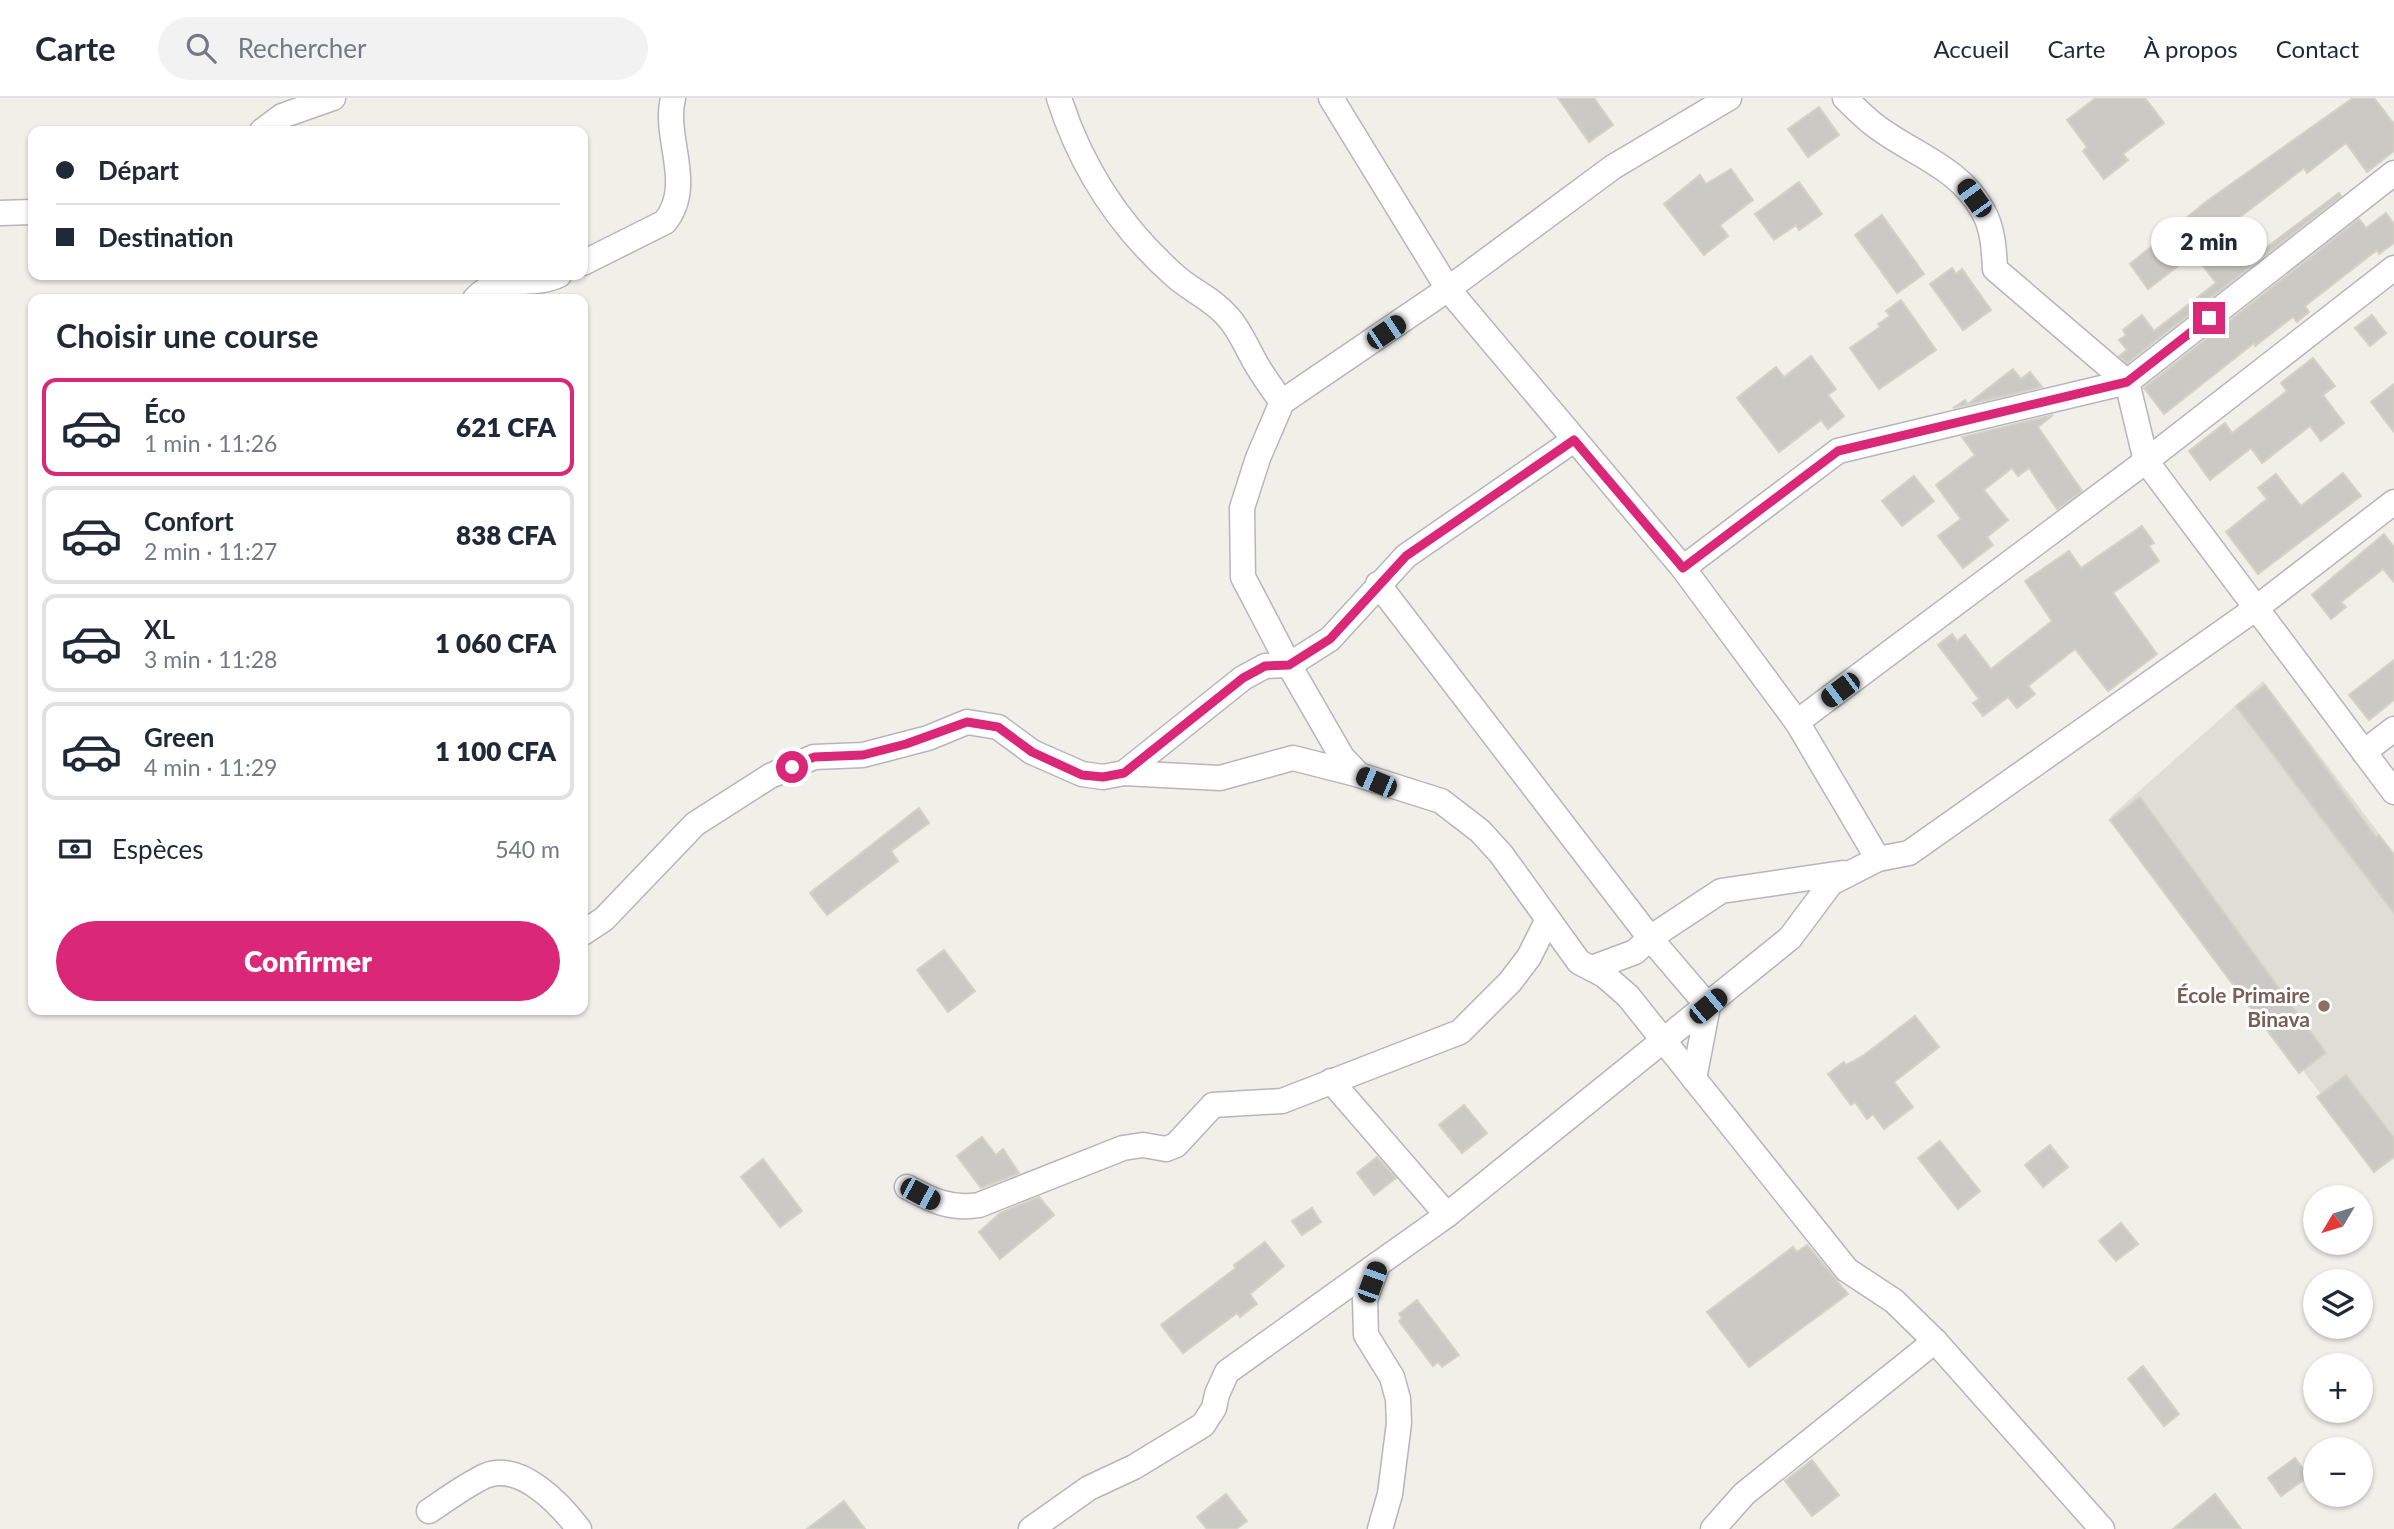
<!DOCTYPE html>
<html lang="fr">
<meta charset="utf-8">
<style>
:root{--surface:#fff;--page:#f2f2f3;--text:#1f2937;--muted:#747a83;--line:#e0e1e3;--accent:#db2777}
body{margin:0;font-family:Lato,sans-serif;background:var(--page);color:var(--text);height:100vh;display:flex;flex-direction:column;font-size:26px;white-space:nowrap}
*{box-sizing:border-box;margin:0}
p{font-size:23px;color:var(--muted)}
.icon{flex:none;width:38px;height:38px;fill:none;stroke:currentColor;stroke-width:2;stroke-linecap:round;stroke-linejoin:round}
.map{position:relative;flex:1;overflow:hidden}
.sheet{position:absolute;left:28px;top:196px;width:560px;height:721px;display:flex;flex-direction:column;background:var(--surface);border-radius:14px;box-shadow:0 2px 5px #0004}
.sheet>*{flex:none}
.hud{position:absolute;left:28px;top:28px;width:560px;height:154px;border-radius:14px;box-shadow:0 2px 5px #0004;display:grid;align-content:center;height:154px;padding:0 28px;background:var(--surface)}
.needle{width:46px;rotate:232deg}
.fabs{position:absolute;left:2303px;top:1087px;display:grid;gap:14px}
.fabs a{display:grid;place-items:center;width:70px;height:70px;border-radius:50%;background:var(--surface);box-shadow:0 2px 5px #0004;font-size:35px}
.end{position:absolute;width:32px;height:32px;margin:-16px;border:9px solid #db2777;background:#fff;box-shadow:0 0 0 4px #fff}
.from{border-radius:50%}
.bubble{position:absolute;height:49px;border-radius:24px;background:var(--surface);box-shadow:0 2px 5px #0004;font-size:23px;font-weight:800;line-height:49px;text-align:center}
.car{position:absolute;width:21px;height:42px;margin:-21px -10px;border-radius:9px;box-shadow:0 0 5px 2px #0007;background:linear-gradient(#222 24%,#8ab4d8 0 40%,#222 0 76%,#8ab4d8 0 86%,#222 0)}
.hud b{display:flex;align-items:center;gap:24px;height:66px;font-size:26px}
.hud b+b{border-top:2px solid var(--line)}
.hud i{width:18px;height:18px;background:var(--text)}
ul{padding:0;list-style:none}
li{display:flex;align-items:center;gap:21px;height:98px;margin:0 14px 10px;padding:0 14px;border:4px solid var(--line);border-radius:14px}
li div{flex:1}
li b{display:block;font-size:26px}
li em{font-style:normal;font-weight:800}
li.active{border-color:var(--accent)}
li>.icon{width:63px;height:63px;stroke-width:1.5}
h2{padding:0 28px;font-size:32px;line-height:84px}
.pay{display:flex;align-items:center;gap:18px;height:77px;padding:0 28px;font-size:26px}
.pay p{margin-inline-start:auto}
.button{display:flex;gap:14px;margin-top:auto;padding:14px 28px}
.button a{flex:1;height:80px;border-radius:42px;background:var(--accent);color:#fff;font-size:28px;font-weight:800;line-height:80px;text-align:center}
header{display:flex;align-items:center;gap:42px;box-sizing:border-box;height:98px;padding:0 35px;background:var(--surface);border-bottom:2px solid var(--line)}
header strong{font-size:33px}
nav{display:flex;gap:38px;margin-inline-start:auto;font-size:24px}
.search{width:490px;height:63px;background:var(--page);display:flex;align-items:center;gap:18px;box-sizing:border-box;padding:0 24px;border-radius:38px;color:var(--muted);font-size:26px}
.map>svg:first-child{display:block}
.education{fill:#dfded6}
.building{fill:#cbc9c4;stroke:#d4d1c6;stroke-width:2}
.lines{fill:none;stroke-linecap:round;stroke-linejoin:round}
.street-casing{stroke:#b5b6bb;stroke-width:27}
.street{stroke:#fff;stroke-width:24}
.route{stroke:#db2777;stroke-width:9}
.education-dot{fill:#8d6e63;stroke:#fff;stroke-width:2.5}
.labels{text-anchor:middle;dominant-baseline:central;stroke-width:6;stroke-linejoin:round;paint-order:stroke}
.education-label{font-size:21px;font-weight:bold;fill:#785e54;stroke:#fff;text-anchor:end}
</style>
<header>
<strong>Carte</strong>
<div class="search"><svg class="icon" aria-label="search" viewBox="0 0 24 24"><circle cx="10" cy="10" r="6"/><path d="M15 15l6 6"/></svg>Rechercher</div>
<nav><a>Accueil</a><a>Carte</a><a>À propos</a><a>Contact</a></nav>
</header>
<div class="map">
<svg width="2394" height="1431" viewBox="0 0 2394 1431">
<rect width="100%" height="100%" fill="#f0efe8"/>
<path class="education" d="M2263 583 2394 755V1061L2378 1072 2111 718Z"/>
<g class="building">
<path d="M1558 0H1594L1613 27 1589 44Z"/>
<path d="M2096 0H2145L2164 25 2123 56 2128 62 2104 81 2083 53 2087 49 2067 22Z"/>
<path d="M2353 0H2374L2394 26V53L2367 74 2346 45 2307 75 2304 70 2227 129 2251 161 2339 95 2341 98 2127 265 2119 258 2127 252 2119 242 2126 237 2123 232 2142 217 2154 233 2216 185 2194 156 2148 191 2130 166 2207 103Z"/>
<path d="M1819 9 1839 37 1808 59 1788 31Z"/>
<path d="M1731 71 1753 102 1720 127 1728 138 1704 157 1664 106 1700 77 1706 86Z"/>
<path d="M1799 84 1822 116 1799 132 1796 127 1774 142 1755 116Z"/>
<path d="M2386 115 2394 126V145L2379 156 2377 152 2305 208 2309 214 2297 224 2293 219 2255 248 2254 245 2164 316 2144 290 2359 121 2366 130Z"/>
<path d="M1882 117 1924 176 1897 195 1855 137Z"/>
<path d="M1952 170 1956 176 1962 171 1991 212 1963 232 1930 186Z"/>
<path d="M1901 202 1936 252 1879 291 1850 250 1880 229 1878 226 1890 218 1886 213Z"/>
<path d="M2372 217 2386 235 2370 248 2355 230Z"/>
<path d="M1811 258 1836 291 1828 297 1844 318 1828 331 1821 322 1779 354 1737 300 1776 269 1784 279Z"/>
<path d="M2313 260 2335 288 2323 297 2344 325 2321 343 2310 328 2262 365 2251 350 2210 382 2189 353 2225 325 2232 335 2287 293 2281 285Z"/>
<path d="M2013 271 2021 281 2030 274 2042 289 1953 310 1965 302 1968 306Z"/>
<path d="M2394 286V334L2371 304Z"/>
<path d="M2053 317 2038 329 2082 393 2057 411 2029 370 2018 378 2012 370 1984 392 2008 422 1987 439 1993 447 1963 470 1938 438 1961 421 1936 387 1975 357 1962 339Z"/>
<path d="M2343 375 2361 398 2258 476 2226 434 2267 401 2258 390 2276 376 2301 408Z"/>
<path d="M1914 378 1934 403 1902 428 1882 403Z"/>
<path d="M2142 428 2154 445 2149 448 2159 463 2113 495 2157 556 2108 593 2075 551 2028 588 2035 596 2017 610 2008 599 1983 618 1973 605 1979 601 1938 547 1952 536 1957 543 1965 537 1991 571 2052 523 2025 483 2069 453 2081 470Z"/>
<path d="M2384 436 2394 449V484L2383 471 2341 504 2346 509 2331 521 2312 497Z"/>
<path d="M2394 562V602L2369 622 2349 597Z"/>
<path d="M2265 587 2376 739 2379 737 2394 757V815L2236 608Z"/>
<path d="M2140 699 2326 955 2299 975 2110 722Z"/>
<path d="M919 710 929 725 891 753 898 763 827 817 810 795Z"/>
<path d="M944 852 975 893 948 914 917 872Z"/>
<path d="M1915 918 1939 949 1894 984 1913 1009 1884 1031 1873 1016 1867 1021 1855 1004 1851 1007 1828 976 1844 964 1846 967 1864 957Z"/>
<path d="M2346 977 2394 1040V1058L2374 1074 2317 999Z"/>
<path d="M1464 1007 1487 1035 1462 1055 1439 1027Z"/>
<path d="M982 1039 996 1057 1003 1051 1019 1075 981 1090 957 1058Z"/>
<path d="M1940 1043 1980 1093 1958 1111 1918 1060Z"/>
<path d="M2050 1047 2068 1069 2043 1089 2025 1067Z"/>
<path d="M1377 1059 1396 1080 1374 1097 1357 1075Z"/>
<path d="M763 1061 802 1113 780 1129 741 1079Z"/>
<path d="M1039 1099 1054 1117 1000 1161 979 1134 1000 1115Z"/>
<path d="M1312 1110 1321 1124 1302 1137 1292 1123Z"/>
<path d="M2121 1125 2138 1146 2116 1163 2099 1143Z"/>
<path d="M1265 1144 1284 1168 1250 1196 1257 1206 1240 1219 1237 1215 1183 1255 1161 1227 1236 1170 1234 1167Z"/>
<path d="M1807 1147 1848 1196 1749 1269 1707 1214 1793 1149 1797 1154Z"/>
<path d="M1417 1202 1459 1257 1442 1269 1438 1264 1433 1268 1399 1223 1402 1220 1399 1216Z"/>
<path d="M2143 1268 2179 1316 2164 1328 2128 1281Z"/>
<path d="M2295 1360 2309 1378 2281 1398 2268 1380Z"/>
<path d="M1812 1362 1839 1397 1812 1418 1785 1383Z"/>
<path d="M1226 1396 1247 1423 1236 1431H1207L1197 1419Z"/>
<path d="M2215 1396 2241 1431H2173Z"/>
<path d="M844 1403 865 1431H807Z"/>
</g>
<g class="lines">
<defs>
<g id="street">
<path d="M1059 0C1081 69 1120 129 1174 177 1191 193 1212 200 1228 219 1241 233 1248 253 1258 269 1265 281 1274 293 1282 304"/>
<path d="M1331 0 1448 191 1613 69 1729 0"/>
<path d="M1845 0C1854 9 1863 18 1873 26 1911 56 1959 68 1983 113 1993 130 1994 152 1995 171L2127 284 2146 363 2394 694"/>
<path d="M262 33 282 18 333 0"/>
<path d="M0 115 33 114"/>
<path d="M583 165 665 124C695 86 663 41 673 0"/>
<path d="M475 201C498 175 531 191 559 177"/>
<path d="M1683 470 1838 353 2127 284 2394 75"/>
<path d="M1378 486 1650 840 1708 908 1694 981"/>
<path d="M1797 624 2146 363 2394 170"/>
<path d="M2364 654 2394 631"/>
<path d="M1124 675 1220 680 1293 660 1356 676"/>
<path d="M1878 761 1909 755 2255 511 2394 404"/>
<path d="M583 835 604 821 695 726 770 678 814 659 863 657 928 640 967 624 998 629 1032 654 1082 676 1103 679 1124 675 1243 580 1265 568 1289 567 1330 541 1406 458 1574 342"/>
<path d="M1592 870 1635 854 1650 840 1721 793 1843 775"/>
<path d="M1331 983 1447 1117"/>
<path d="M907 1089C931 1102 951 1112 979 1107L1123 1050 1143 1047 1166 1051 1176 1047 1213 1007 1282 1003 1460 934 1510 884 1529 859 1547 823"/>
<path d="M429 1413C447 1401 466 1387 485 1378 520 1363 560 1406 579 1431"/>
<path d="M1031 1431 1089 1390 1134 1369 1203 1327 1214 1310 1217 1296 1227 1274 1378 1166"/>
<path d="M1380 1431 1390 1396 1399 1325 1398 1301 1392 1279 1366 1237 1365 1202 1378 1166 1447 1117 1790 840 1831 785 1878 761 1797 624 1683 470 1448 191 1282 304 1258 360 1242 410 1243 479 1289 567 1342 659 1359 677 1441 703 1480 733 1501 756 1579 864 1604 877 1628 898 1847 1172 1894 1203 1935 1243 2102 1431"/>
<path d="M1713 1431 1744 1396 1935 1243"/>
</g>
</defs>
<use href="#street" class="street-casing"/>
<use href="#street" class="street"/>
</g>
<g class="lines">
<path class="route" d="M792 669 814 659 863 657 906 646 967 624 998 629 1032 654 1082 677 1103 679 1124 675 1243 580 1265 568 1289 567 1330 541 1406 458 1574 342 1683 470 1838 353 2127 284 2209 220"/>
</g>
<circle class="education-dot" cx="2324" cy="908" r="7"/>
<g class="labels">
<g class="education-label">
<text x="2310" y="896">École Primaire<tspan x="2310" dy="24">Binava</tspan></text>
</g>
</g>
</svg>
<div class="fabs">
<a><svg class="needle" viewBox="-14 -14 28 28"><path d="M0-13l5 13h-10z" fill="#e53935"/><path d="M0 13l5-13h-10z" fill="#747a83"/></svg></a>
<a><svg class="icon" aria-label="layers" viewBox="0 0 24 24"><path d="M12 4l9 5-9 5-9-5zM3 14l9 5 9-5"/></svg></a>
<a>+</a>
<a>−</a>
</div>
<i class="end from" style="left:792px;top:669px"></i>
<i class="end" style="left:2209px;top:220px"></i>
<div class="bubble" style="left:2151px;top:119px;width:116px">2 min</div>
<i class="car" style="left:1974px;top:100px;rotate:324deg"></i>
<i class="car" style="left:1386px;top:234px;rotate:56deg"></i>
<i class="car" style="left:1840px;top:592px;rotate:233deg"></i>
<i class="car" style="left:1376px;top:684px;rotate:293deg"></i>
<i class="car" style="left:1708px;top:908px;rotate:50deg"></i>
<i class="car" style="left:920px;top:1096px;rotate:118deg"></i>
<i class="car" style="left:1372px;top:1184px;rotate:20deg"></i>
<div class="hud">
<b><i class="from"></i>Départ</b>
<b><i></i>Destination</b>
</div>
<section class="sheet">
<h2>Choisir une course</h2>
<ul>
<li class="active"><svg class="icon" aria-label="car" viewBox="0 0 24 24"><path d="M5 17H2v-5l4-1 3-4h7l3 4 3 1v5h-3M9 17h6M6 11h13"/><circle cx="7" cy="17" r="2"/><circle cx="17" cy="17" r="2"/></svg><div><b>Éco</b><p>1 min · 11:26</p></div><em>621 CFA</em></li>
<li><svg class="icon" aria-label="car" viewBox="0 0 24 24"><path d="M5 17H2v-5l4-1 3-4h7l3 4 3 1v5h-3M9 17h6M6 11h13"/><circle cx="7" cy="17" r="2"/><circle cx="17" cy="17" r="2"/></svg><div><b>Confort</b><p>2 min · 11:27</p></div><em>838 CFA</em></li>
<li><svg class="icon" aria-label="car" viewBox="0 0 24 24"><path d="M5 17H2v-5l4-1 3-4h7l3 4 3 1v5h-3M9 17h6M6 11h13"/><circle cx="7" cy="17" r="2"/><circle cx="17" cy="17" r="2"/></svg><div><b>XL</b><p>3 min · 11:28</p></div><em>1 060 CFA</em></li>
<li><svg class="icon" aria-label="car" viewBox="0 0 24 24"><path d="M5 17H2v-5l4-1 3-4h7l3 4 3 1v5h-3M9 17h6M6 11h13"/><circle cx="7" cy="17" r="2"/><circle cx="17" cy="17" r="2"/></svg><div><b>Green</b><p>4 min · 11:29</p></div><em>1 100 CFA</em></li>
</ul>
<div class="pay"><svg class="icon" aria-label="cash" viewBox="0 0 24 24"><path d="M3 7h18v10H3z"/><circle cx="12" cy="12" r="2"/></svg>Espèces<p>540 m</p></div>
<div class="button"><a>Confirmer</a></div>
</section>
</div>
